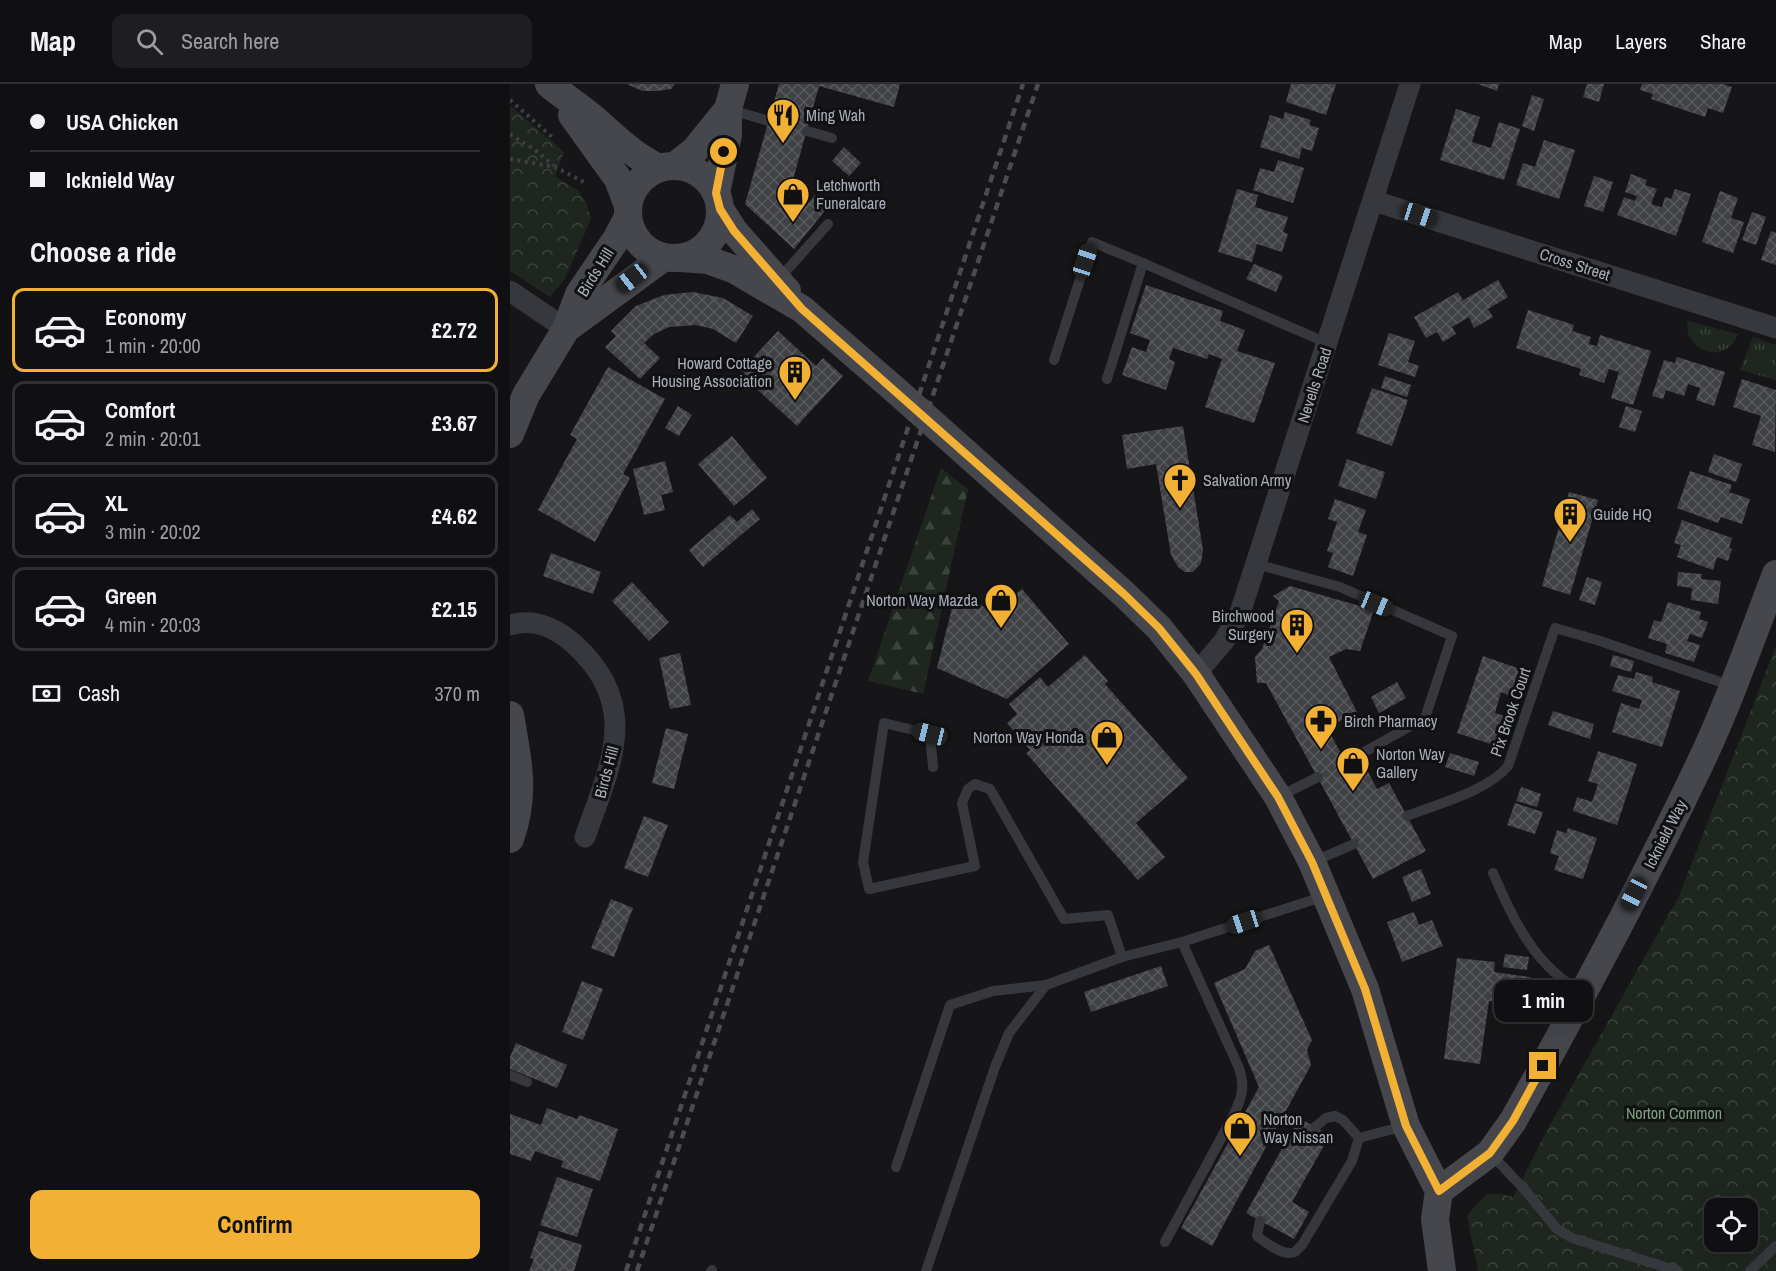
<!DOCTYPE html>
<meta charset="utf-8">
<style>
:root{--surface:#101012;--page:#1e1e20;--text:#f1f3f6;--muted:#9c9d9f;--line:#303032;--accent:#f2b134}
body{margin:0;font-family:"Archivo Narrow",sans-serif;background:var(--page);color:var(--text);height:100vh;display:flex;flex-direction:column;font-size:22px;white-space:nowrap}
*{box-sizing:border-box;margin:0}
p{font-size:20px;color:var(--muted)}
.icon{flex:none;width:33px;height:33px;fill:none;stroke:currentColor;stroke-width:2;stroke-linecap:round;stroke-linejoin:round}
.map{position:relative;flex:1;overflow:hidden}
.side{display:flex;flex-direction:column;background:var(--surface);width:510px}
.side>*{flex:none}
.top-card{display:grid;align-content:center;height:132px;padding:0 30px;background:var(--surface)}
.fabs{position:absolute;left:1194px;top:1114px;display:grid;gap:12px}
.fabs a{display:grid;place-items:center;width:54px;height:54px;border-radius:12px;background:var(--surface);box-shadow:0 6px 24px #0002,0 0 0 2px var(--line);font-size:30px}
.end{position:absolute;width:27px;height:27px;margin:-14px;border:8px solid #f2b134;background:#111;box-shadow:0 0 0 3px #111}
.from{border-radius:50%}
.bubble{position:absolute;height:42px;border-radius:12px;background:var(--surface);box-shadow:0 6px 24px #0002,0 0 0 2px var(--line);font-size:20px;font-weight:800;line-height:42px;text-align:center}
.car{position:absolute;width:18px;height:36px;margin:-18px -9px;border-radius:8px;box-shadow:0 0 4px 2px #0007;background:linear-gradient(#222 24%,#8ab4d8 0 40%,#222 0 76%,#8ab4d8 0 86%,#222 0)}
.top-card b{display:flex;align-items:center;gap:21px;height:57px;font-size:22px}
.top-card b+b{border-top:2px solid var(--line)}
.top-card i{width:15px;height:15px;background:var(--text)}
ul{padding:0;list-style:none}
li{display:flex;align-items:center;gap:18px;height:84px;margin:0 12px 9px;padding:0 18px;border:3px solid var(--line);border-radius:12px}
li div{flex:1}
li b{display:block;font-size:22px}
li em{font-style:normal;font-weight:800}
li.on{border-color:var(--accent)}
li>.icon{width:54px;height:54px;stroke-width:1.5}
h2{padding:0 30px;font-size:27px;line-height:72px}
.pay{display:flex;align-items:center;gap:15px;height:66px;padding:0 30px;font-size:22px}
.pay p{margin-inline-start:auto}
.action{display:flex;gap:12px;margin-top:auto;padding:12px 30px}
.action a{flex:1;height:69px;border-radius:12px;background:var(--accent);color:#111;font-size:24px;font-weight:800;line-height:69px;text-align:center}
header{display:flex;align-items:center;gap:36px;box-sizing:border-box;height:84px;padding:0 30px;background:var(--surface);border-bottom:2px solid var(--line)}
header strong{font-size:28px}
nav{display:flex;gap:33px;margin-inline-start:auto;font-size:21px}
.search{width:420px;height:54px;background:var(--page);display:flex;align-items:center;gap:15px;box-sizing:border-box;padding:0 21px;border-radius:12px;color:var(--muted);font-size:22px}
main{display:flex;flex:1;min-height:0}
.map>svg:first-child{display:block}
.grass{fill:url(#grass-tufts)}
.forest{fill:url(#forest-firs)}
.park{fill:url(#park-crowns);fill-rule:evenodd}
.building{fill:url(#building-cross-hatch)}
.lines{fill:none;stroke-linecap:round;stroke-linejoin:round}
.path{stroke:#3d3f44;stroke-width:4;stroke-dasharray:3 4.5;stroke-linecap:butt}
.lane{stroke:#37383d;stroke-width:10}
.street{stroke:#37383d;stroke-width:21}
.secondary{stroke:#45474d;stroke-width:28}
.rail{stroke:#4a4c52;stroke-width:4.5;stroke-dasharray:8 6;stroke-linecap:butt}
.route{stroke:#f2b134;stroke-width:8}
.labels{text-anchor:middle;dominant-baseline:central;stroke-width:6;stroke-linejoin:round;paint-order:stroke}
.poi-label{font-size:16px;fill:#a8adb8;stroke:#111113;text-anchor:start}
.street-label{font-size:16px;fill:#a8adb8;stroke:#111113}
.park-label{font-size:16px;fill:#7fa381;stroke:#111113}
</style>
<header>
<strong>Map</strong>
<div class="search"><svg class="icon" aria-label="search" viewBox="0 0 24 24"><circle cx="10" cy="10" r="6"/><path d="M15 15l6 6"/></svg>Search here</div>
<nav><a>Map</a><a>Layers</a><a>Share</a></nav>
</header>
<main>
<section class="side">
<div class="top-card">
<b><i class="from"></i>USA Chicken</b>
<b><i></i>Icknield Way</b>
</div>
<h2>Choose a ride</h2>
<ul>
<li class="on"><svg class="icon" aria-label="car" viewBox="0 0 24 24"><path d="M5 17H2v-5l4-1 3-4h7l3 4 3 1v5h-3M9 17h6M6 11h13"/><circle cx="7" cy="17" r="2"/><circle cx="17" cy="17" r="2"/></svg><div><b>Economy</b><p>1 min · 20:00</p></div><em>£2.72</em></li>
<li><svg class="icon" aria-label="car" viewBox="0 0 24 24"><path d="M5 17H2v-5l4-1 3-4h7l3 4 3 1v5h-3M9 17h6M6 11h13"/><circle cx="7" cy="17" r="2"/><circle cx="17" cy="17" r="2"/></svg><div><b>Comfort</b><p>2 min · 20:01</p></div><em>£3.67</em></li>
<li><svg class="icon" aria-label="car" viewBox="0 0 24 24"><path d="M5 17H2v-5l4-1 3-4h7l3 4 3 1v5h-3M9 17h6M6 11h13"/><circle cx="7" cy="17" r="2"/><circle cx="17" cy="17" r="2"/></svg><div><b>XL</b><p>3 min · 20:02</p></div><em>£4.62</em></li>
<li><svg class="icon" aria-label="car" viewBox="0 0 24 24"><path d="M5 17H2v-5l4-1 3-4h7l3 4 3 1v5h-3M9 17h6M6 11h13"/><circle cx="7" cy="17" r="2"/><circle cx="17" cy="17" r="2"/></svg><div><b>Green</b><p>4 min · 20:03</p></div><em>£2.15</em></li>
</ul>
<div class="pay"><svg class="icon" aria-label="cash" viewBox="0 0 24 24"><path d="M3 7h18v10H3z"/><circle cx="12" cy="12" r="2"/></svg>Cash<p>370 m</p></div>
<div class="action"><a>Confirm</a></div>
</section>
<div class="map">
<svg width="1266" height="1187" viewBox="0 0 1266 1187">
<defs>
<pattern id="grass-tufts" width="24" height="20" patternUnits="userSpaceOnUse" patternTransform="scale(1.5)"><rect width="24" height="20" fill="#1e261f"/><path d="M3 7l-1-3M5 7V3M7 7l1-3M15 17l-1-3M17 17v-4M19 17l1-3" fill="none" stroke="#3c433d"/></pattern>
<pattern id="forest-firs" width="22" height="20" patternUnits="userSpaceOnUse" patternTransform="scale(1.5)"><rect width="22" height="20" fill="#1e261f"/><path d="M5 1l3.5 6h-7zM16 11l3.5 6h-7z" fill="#3c433d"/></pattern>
<pattern id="park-crowns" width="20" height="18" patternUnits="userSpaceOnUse" patternTransform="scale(1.5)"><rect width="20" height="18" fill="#1e261f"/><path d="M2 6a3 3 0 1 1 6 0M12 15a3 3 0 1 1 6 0" fill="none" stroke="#3c433d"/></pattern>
<pattern id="building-cross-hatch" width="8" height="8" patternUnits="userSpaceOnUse" patternTransform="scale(1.5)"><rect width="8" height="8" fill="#404145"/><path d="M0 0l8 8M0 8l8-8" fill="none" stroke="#595a5e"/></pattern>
</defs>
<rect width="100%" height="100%" fill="#161618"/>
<g class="grass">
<path d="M1178 237 1228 250C1214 285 1171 264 1178 237Z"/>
<path d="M1243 253 1266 261V296L1230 286Z"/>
</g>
<path class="forest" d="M431 384 458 405 413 610 358 597Z"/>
<g class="park">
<path d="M0 21 54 68 45 92 68 107 76 118 81 135 55 195 40 213 0 187Z"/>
<path d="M1266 562V1187H968L957 1131 977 1110H991L1003 1113 1036 1048 1169 812ZM1204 1125H1238V1158H1204Z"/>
</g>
<g class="building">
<path d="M117 0H165L161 5 147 7H132Z"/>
<path d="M269 0H390L384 23 309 2 279 110 294 124 305 111 318 123 284 165 235 120Z"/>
<path d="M781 0H826L816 31 776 18Z"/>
<path d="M968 0H989L987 7Z"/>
<path d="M1077 0H1094L1089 18 1073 13Z"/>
<path d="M1132 0H1212L1222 3 1213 29 1198 24 1195 33 1141 15 1143 10 1130 6Z"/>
<path d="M1022 11 1034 15 1024 47 1012 42Z"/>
<path d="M946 25 970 33 962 58 981 64 989 38 1010 45 994 96 930 76Z"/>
<path d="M775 28 801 36 799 41 809 44 802 67 792 64 789 75 750 63 760 31 773 35Z"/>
<path d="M1034 56 1065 66 1049 115 1006 101 1013 79 1025 83Z"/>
<path d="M334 63 351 79 339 92 322 77Z"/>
<path d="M768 76 794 84 783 119 743 106 750 84 764 88Z"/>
<path d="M1121 90 1137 96 1135 101 1147 105 1141 120 1147 122 1152 123 1155 113 1161 115 1165 105 1181 110 1166 152 1107 131 1114 113 1125 117 1127 112 1115 108Z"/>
<path d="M1084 92 1103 98 1093 128 1074 122Z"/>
<path d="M727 105 748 111 745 123 778 133 773 148 778 150 772 168 747 160 742 178 708 168Z"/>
<path d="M1210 107 1228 114 1221 134 1234 138 1223 169 1192 158Z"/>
<path d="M1242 128 1256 133 1246 161 1232 156Z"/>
<path d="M1261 147 1266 149V181L1251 176Z"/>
<path d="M744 180 773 192 766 208 736 195Z"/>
<path d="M988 196 998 213 978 225 983 233 964 244 959 233 942 243 946 250 933 258 927 248 916 254 904 233 948 208 953 216Z"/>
<path d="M636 201 713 227 710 237 735 246 727 267 765 279 744 339 695 323 712 275 699 270 697 275 663 264 659 275 665 278 656 306 612 291 622 263 636 268 640 256 620 249Z"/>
<path d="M183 208 213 214 243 232 226 259 203 245 186 241 159 243 144 250 134 259 150 274 130 295 95 263 106 252 101 247 126 222 154 211Z"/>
<path d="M1018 226 1064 241 1062 247 1081 253 1079 260 1087 262 1090 251 1141 267 1123 321 1101 314 1109 288 1099 285 1094 299 1069 291 1071 285 1006 264Z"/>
<path d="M268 247 306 282 313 274 333 292 287 342 229 289Z"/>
<path d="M879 249 905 257 898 278 909 282 905 293 868 281Z"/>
<path d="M1167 273 1215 288 1204 322 1186 316 1190 304 1178 300 1174 312 1156 306 1153 315 1142 312 1154 276 1165 279Z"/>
<path d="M98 283 155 315 113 390 120 394 85 458 28 426 67 355 60 351Z"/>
<path d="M875 292 901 301 897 313 871 304Z"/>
<path d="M1232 295 1266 306 1265 368 1242 361 1251 332 1223 323Z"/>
<path d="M862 304 898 316 882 362 846 349Z"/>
<path d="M168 322 182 331 169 352 155 344Z"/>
<path d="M1116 322 1132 327 1125 348 1109 343Z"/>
<path d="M673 342 693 466 691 479 683 488H675L668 483 661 471 646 380 617 385 612 351Z"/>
<path d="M222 352 257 394 224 422 188 380Z"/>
<path d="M1204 370 1232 380 1226 398 1198 388Z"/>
<path d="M837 375 875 388 866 415 828 402Z"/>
<path d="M155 377 163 408 151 411 155 426 134 431 123 385Z"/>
<path d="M1180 387 1222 401 1219 408 1240 415 1232 440 1211 433 1208 439 1167 424Z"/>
<path d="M1059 408 1088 416 1060 511 1032 502Z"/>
<path d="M825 415 856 426 848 448 857 451 843 492 818 483 823 469 817 467 827 438 818 435Z"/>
<path d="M242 425 250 435 193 483 179 466 220 431 227 438Z"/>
<path d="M1172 436 1222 454 1219 464 1222 465 1218 477 1207 473 1203 486 1167 473 1171 461 1164 459Z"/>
<path d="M41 469 91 488 83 510 33 492Z"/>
<path d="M1168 488 1192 490 1191 495 1211 497 1208 520 1181 516 1182 504 1167 502Z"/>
<path d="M1077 493 1092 498 1085 521 1069 516Z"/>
<path d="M122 498 159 538 139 557 102 517Z"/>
<path d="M780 502 864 526 850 567 836 565 819 573 847 628 817 644 838 682 851 675 867 705 879 699 916 767 863 795 756 599H747L745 573 752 565 769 517 763 512Z"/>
<path d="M512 505 559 560 497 615 427 584 442 524 458 508 481 530Z"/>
<path d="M1158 518 1191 528 1189 535 1198 538 1192 554 1180 550 1177 557 1190 561 1184 578 1155 569 1157 560 1138 554 1144 536 1151 538Z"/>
<path d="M170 569 181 621 160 625 149 574Z"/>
<path d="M575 571 598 597 595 600 678 694 626 739 655 773 628 796 516 669 520 666 497 639 507 630 499 620 530 593 538 603Z"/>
<path d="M1103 571 1124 577 1121 588 1100 582Z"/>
<path d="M973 572 1010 585 1001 612 991 608 985 629 994 632 984 661 947 649Z"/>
<path d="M1126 588 1143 593 1142 598 1170 607 1152 663 1102 648 1111 619 1129 625 1132 616 1102 607 1108 591 1124 595Z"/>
<path d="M887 598 896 614 869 629 861 613Z"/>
<path d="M1043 627 1084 640 1080 655 1038 641Z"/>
<path d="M156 644 178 650 164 705 142 699Z"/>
<path d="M1088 667 1127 680 1107 741 1063 727 1067 713 1082 718 1088 700 1078 697Z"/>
<path d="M940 669 969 678 964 692 935 683Z"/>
<path d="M1011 703 1031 710 1027 723 1006 717Z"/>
<path d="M1005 719 1033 728 1025 750 997 741Z"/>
<path d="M134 732 158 741 138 793 114 784Z"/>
<path d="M1058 744 1087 754 1073 795 1044 786 1049 772 1040 769 1047 746 1056 749Z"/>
<path d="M911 785 921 810 902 818 892 793Z"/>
<path d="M101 815 123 824 104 873 81 864Z"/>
<path d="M904 828 909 841 922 836 933 862 892 878 877 838Z"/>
<path d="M759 861 802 956 797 966 801 981 702 1162 671 1144 749 1003 704 899 735 885 745 867Z"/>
<path d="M995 870 1019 873 1017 886 993 883Z"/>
<path d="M947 874 985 878 984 888 1020 893 1016 921 979 917 970 980 934 975Z"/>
<path d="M651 882 658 902 581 928 574 908Z"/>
<path d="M72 897 93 905 73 956 52 948Z"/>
<path d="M6 959 57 981 47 1004 0 985V973Z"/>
<path d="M37 1024 67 1035 69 1031 108 1045 90 1097 51 1083 53 1077 25 1067 21 1077 0 1070V1030L31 1041Z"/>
<path d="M789 1034 820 1051 782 1118 799 1128 784 1155 736 1129Z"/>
<path d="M47 1093 83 1105 67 1153 30 1141Z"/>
<path d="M29 1147 72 1161 64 1187H19L24 1175 20 1174Z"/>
</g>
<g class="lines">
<g class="path">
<path d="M0 16 42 53"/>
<path d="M0 50 25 66 44 82"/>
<path d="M0 75 45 83 76 99"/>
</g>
<g class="lane">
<path d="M221 26 259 37"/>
<path d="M297 47 322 54"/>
<path d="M268 196 318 140"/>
<path d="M544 276 582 158 633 179"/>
<path d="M597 295 633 179 817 259"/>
<path d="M746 480 830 503 942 552 915 634 836 678"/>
<path d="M423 683 420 650 374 639 353 778 359 805 465 782 452 719 458 705 465 700 480 705 554 835 598 831 612 873"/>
<path d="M768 713 808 693"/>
<path d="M897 732C927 720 978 707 998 682L1045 544 1087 556 1222 602"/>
<path d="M802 778 844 760"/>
<path d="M983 789C1005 839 1024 881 1073 909"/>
<path d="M0 991 17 998"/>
<path d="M805 1043 816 1034 825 1032 833 1036 849 1054"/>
<path d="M849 1054 895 1042"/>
<path d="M980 1069 1015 1106 1047 1145 1062 1154 1168 1187"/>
<path d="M386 1083 440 921 483 907 536 901 612 873 672 858 815 812"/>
<path d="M750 1137 747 1152C755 1158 773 1173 785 1168 786 1167 791 1162 792 1161L842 1077 849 1054"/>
<path d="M655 1158 722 1034C731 1016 736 1004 729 984L672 858"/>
<path d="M201 1187 202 1186"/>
<path d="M416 1187 485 983 499 949 536 901"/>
<path d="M1240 1187 1266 1162"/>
</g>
<g class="street">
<path d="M864 117 1266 244"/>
<path d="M0 207 56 245"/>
<path d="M0 541C24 534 44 543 63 559 132 621 101 679 75 753"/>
<path d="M686 590 714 557 730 529 900 0"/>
</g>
<g class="secondary">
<path d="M39 0C53 12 69 22 83 34 105 53 123 72 149 84"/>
<path d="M62 31 108 95 118 122"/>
<path d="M165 82 185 66 218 25"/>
<circle cx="164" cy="128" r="46"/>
<path d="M206 109 218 51V25L225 0"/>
<path d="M210 125 224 147 277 207"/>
<path d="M171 174 198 176 223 185 292 225 391 311 614 510 649 544 686 590 768 713 802 778 855 905 896 1042 929 1107 925 1135 932 1187"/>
<path d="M56 245 153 174"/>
<path d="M0 350 16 311 56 245 69 210 107 154 118 133"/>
<path d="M0 631C8 677 16 709 0 755"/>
<path d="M929 1107 980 1069 1003 1037C1066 924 1128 809 1184 692 1216 627 1240 558 1266 490"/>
</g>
<g class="rail">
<path d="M116 1187 513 0"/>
<path d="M127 1187 528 0"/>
</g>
</g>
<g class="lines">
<path class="route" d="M214 68 206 109 210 125 224 147 292 225 614 510 649 544 686 590 768 713 802 778 855 905 896 1042 929 1107 980 1069 1003 1037 1033 982"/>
</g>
<defs>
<symbol id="restaurant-pin" viewBox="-11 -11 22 30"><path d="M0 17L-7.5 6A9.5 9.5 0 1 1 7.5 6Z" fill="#f2b134" stroke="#111113"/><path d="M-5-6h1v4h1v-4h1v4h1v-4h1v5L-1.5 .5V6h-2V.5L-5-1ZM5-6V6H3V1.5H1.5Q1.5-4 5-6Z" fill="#111"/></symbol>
<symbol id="shop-pin" viewBox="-11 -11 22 30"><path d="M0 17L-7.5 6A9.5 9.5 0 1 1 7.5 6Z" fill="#f2b134" stroke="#111113"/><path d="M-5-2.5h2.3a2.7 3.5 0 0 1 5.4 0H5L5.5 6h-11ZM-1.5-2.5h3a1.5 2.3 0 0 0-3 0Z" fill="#111"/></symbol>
<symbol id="building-pin" viewBox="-11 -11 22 30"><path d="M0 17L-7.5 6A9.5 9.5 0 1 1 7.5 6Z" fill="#f2b134" stroke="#111113"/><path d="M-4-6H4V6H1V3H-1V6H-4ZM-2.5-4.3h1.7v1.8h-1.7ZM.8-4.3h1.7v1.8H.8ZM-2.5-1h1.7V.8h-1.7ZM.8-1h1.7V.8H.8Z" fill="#111"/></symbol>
<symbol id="church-pin" viewBox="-11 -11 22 30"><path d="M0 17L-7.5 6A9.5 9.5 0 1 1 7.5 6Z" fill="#f2b134" stroke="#111113"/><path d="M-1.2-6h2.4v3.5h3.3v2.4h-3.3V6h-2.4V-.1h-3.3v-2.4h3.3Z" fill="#111"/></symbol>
<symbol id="pharmacy-pin" viewBox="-11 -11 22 30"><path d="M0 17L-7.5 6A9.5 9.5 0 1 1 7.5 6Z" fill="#f2b134" stroke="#111113"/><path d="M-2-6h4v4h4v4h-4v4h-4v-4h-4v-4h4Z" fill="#111"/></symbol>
</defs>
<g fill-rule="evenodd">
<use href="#restaurant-pin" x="254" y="12" width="38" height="52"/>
<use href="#shop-pin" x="264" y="91" width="38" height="52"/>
<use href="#building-pin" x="266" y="269" width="38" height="52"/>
<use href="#church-pin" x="651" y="377" width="38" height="52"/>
<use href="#building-pin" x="1041" y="411" width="38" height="52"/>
<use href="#shop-pin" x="472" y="497" width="38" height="52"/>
<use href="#building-pin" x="768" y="522" width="38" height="52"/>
<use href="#pharmacy-pin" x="792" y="618" width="38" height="52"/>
<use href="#shop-pin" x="578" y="634" width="38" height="52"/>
<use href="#shop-pin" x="824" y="660" width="38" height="52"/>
<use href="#shop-pin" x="711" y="1025" width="38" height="52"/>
</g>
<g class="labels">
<g class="poi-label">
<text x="296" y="31">Ming Wah</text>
<text x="306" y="101">Letchworth<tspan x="306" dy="18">Funeralcare</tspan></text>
<text x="262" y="279" text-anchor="end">Howard Cottage<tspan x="262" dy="18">Housing Association</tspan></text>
<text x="693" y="396">Salvation Army</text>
<text x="1083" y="430">Guide HQ</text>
<text x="468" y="516" text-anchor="end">Norton Way Mazda</text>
<text x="764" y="532" text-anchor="end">Birchwood<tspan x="764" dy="18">Surgery</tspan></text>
<text x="834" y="637">Birch Pharmacy</text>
<text x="574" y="653" text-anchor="end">Norton Way Honda</text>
<text x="866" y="670">Norton Way<tspan x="866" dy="18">Gallery</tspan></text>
<text x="753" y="1035">Norton<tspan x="753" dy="18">Way Nissan</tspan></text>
</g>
<g class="street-label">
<text transform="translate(1065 180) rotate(18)">Cross Street</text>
<text transform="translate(85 188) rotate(-58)">Birds Hill</text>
<text transform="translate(804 301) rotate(-72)">Nevells Road</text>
<text transform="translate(1000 628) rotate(-71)">Pix Brook Court</text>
<text transform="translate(96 688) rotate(-75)">Birds Hill</text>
<text transform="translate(1155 750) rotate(-63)">Icknield Way</text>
</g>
<g class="park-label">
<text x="1164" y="1029">Norton Common</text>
</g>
</g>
</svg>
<div class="fabs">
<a><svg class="icon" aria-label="locate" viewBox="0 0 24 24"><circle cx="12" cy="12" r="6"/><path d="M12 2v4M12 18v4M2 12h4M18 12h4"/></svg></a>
</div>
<i class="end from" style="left:214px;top:68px"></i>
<i class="end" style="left:1033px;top:982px"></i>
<div class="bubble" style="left:984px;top:896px;width:99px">1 min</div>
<i class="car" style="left:909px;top:131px;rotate:108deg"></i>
<i class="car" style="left:575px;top:177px;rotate:18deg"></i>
<i class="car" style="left:122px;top:194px;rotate:232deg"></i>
<i class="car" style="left:866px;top:520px;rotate:112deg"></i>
<i class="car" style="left:420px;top:650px;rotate:284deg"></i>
<i class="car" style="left:1124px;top:810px;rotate:207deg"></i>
<i class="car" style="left:734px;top:838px;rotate:252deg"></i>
</div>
</main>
